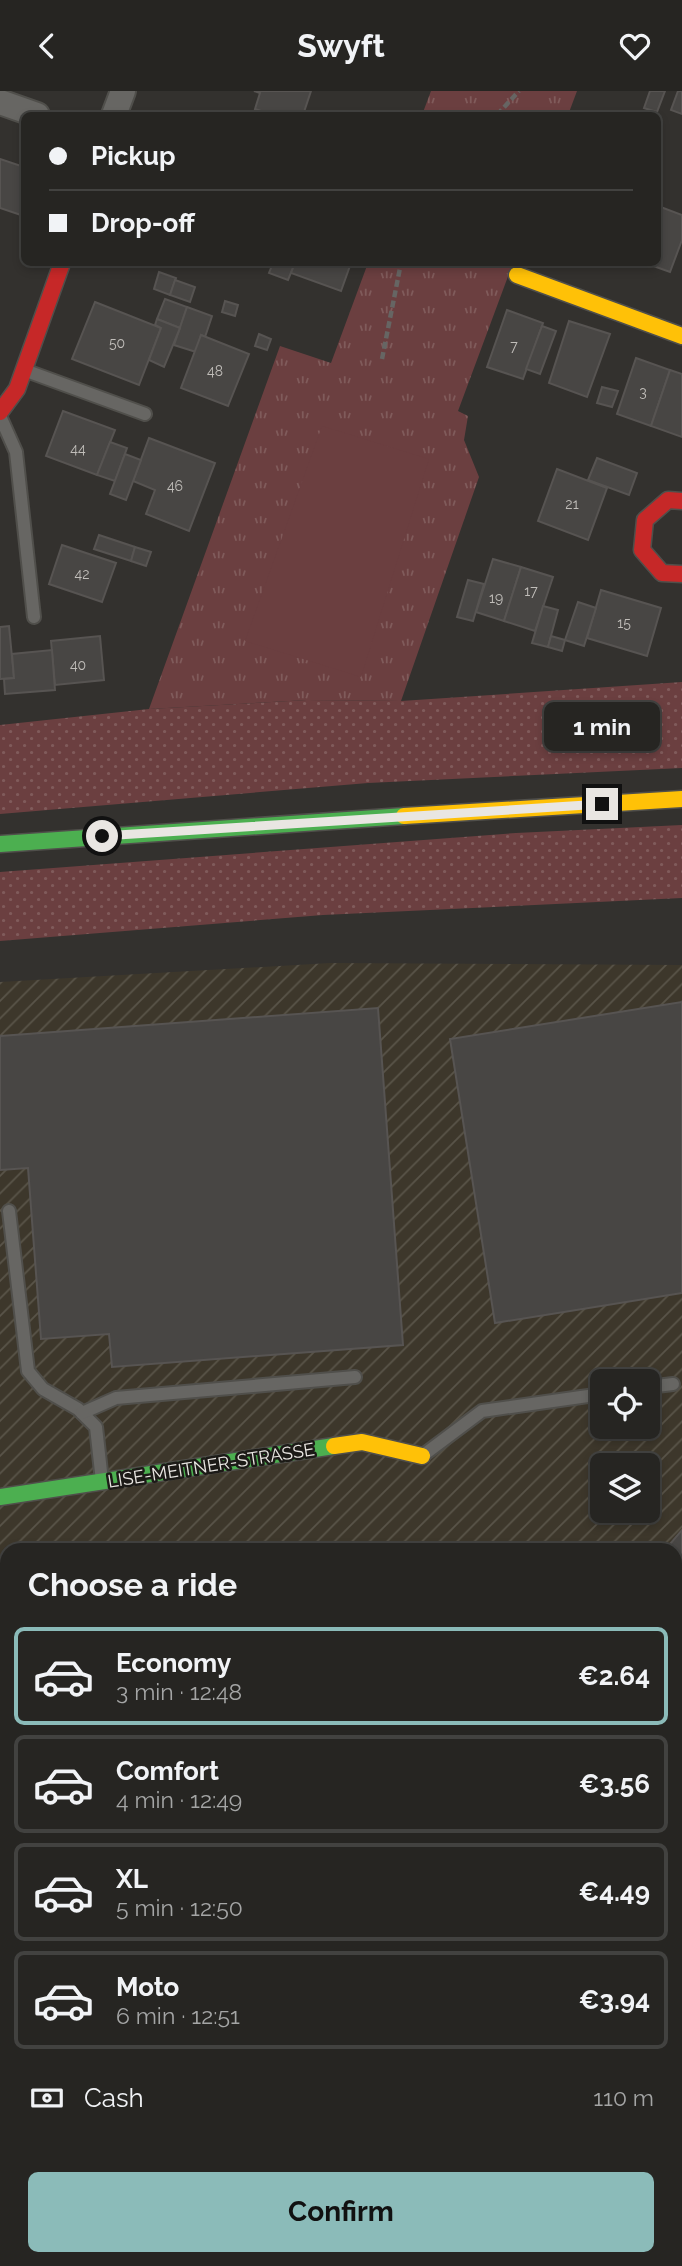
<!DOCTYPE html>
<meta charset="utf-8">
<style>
:root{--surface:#262522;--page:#2e2d2a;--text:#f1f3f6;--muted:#a4a5a5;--line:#424240;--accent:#8bbbb9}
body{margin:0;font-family:Raleway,sans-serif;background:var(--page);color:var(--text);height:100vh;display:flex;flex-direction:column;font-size:26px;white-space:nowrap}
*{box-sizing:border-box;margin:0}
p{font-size:23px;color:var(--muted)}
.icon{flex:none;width:38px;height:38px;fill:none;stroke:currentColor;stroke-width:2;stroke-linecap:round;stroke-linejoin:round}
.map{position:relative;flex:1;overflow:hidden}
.sheet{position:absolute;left:0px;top:1452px;width:682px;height:723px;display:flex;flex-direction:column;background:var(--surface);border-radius:21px 21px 0 0;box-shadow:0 4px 10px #0003,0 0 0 2px var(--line)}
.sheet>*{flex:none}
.hud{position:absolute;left:21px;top:21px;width:640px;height:154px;border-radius:10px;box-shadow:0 4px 10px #0003,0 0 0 2px var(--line);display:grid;align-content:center;height:154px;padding:0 28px;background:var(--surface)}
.tools{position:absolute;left:590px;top:1278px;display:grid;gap:14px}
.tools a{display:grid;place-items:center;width:70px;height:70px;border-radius:10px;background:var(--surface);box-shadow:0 4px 10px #0003,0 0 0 2px var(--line);font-size:35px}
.end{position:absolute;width:32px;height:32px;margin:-16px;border:9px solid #e9e6e2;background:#111;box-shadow:0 0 0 4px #111}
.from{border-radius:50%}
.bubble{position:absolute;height:49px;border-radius:10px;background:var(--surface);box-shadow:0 4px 10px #0003,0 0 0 2px var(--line);font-size:23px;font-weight:700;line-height:49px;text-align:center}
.hud b{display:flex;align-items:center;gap:24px;height:66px;font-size:26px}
.hud b+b{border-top:2px solid var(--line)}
.hud i{width:18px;height:18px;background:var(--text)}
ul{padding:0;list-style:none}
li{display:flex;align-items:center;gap:21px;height:98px;margin:0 14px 10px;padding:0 14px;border:4px solid var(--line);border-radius:10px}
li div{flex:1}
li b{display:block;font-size:26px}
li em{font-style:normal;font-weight:700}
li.selected{border-color:var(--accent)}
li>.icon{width:63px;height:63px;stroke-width:1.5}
h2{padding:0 28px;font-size:32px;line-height:84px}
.pay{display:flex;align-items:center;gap:18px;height:77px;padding:0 28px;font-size:26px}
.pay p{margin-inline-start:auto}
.cta{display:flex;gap:14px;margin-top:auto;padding:14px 28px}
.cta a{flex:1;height:80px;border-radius:10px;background:var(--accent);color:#111;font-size:28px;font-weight:700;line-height:80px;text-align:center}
header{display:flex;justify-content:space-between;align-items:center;height:91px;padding:0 28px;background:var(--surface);font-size:32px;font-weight:700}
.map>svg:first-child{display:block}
.industrial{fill:url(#industrial-furrows);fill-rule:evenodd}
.grass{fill:url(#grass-dots)}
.park{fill:url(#park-tufts)}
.pitch{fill:#6b3f40}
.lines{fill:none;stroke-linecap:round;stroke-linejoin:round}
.stream{stroke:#06270b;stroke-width:10}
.building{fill:#484644;stroke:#575452;stroke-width:2}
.lane-casing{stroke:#504f4b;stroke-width:16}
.street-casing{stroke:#504f4b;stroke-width:28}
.fast-casing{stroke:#504f4b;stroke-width:19}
.slow-casing{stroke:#504f4b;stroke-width:19}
.jam-casing{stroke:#504f4b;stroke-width:19}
.path{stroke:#666563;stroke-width:4.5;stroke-dasharray:7 3.5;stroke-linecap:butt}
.lane{stroke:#676663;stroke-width:12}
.street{stroke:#676663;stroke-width:24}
.fast{stroke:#4caf50;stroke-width:16}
.slow{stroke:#ffc107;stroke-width:16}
.jam{stroke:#c62828;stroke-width:16}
.route{stroke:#e9e6e2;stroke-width:9}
.labels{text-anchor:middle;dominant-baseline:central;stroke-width:5;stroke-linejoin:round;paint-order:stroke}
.number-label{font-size:14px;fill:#c1beba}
.street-label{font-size:18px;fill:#e9e6e2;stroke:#1c1a17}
</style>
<header><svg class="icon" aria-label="back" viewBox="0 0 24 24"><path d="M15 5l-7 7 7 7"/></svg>Swyft<svg class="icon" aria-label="heart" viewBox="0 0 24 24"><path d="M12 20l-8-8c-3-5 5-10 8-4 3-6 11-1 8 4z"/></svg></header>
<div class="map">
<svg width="682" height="2175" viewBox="0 0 682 2175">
<defs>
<pattern id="industrial-furrows" width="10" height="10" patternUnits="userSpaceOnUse" patternTransform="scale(1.75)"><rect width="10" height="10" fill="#3d372b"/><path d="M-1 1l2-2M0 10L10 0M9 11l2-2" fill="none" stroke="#595449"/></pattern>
<pattern id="grass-dots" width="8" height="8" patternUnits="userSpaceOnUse" patternTransform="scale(1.75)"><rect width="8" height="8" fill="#6b3f40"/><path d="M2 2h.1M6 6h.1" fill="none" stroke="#805b5b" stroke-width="1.8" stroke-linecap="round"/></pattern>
<pattern id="park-tufts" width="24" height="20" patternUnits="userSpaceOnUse" patternTransform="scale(1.75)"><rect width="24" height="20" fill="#6b3f40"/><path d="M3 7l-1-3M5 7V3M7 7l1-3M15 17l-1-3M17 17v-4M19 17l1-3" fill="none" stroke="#805b5b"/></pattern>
</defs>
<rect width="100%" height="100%" fill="#33312e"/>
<path class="industrial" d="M330 872 682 874V1782L676 1789V1460H7V2168H344L338 2175H0V891ZM602 1290H648V1335H602ZM602 1374H648V1419H602Z"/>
<g class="grass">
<path d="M682 591V677L368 692 0 723V634L149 618 307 609 401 610Z"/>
<path d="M682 734V807L323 824 0 850V781L516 742Z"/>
</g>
<g class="park">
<path d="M431 0H577L568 24H422Z"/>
<path d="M368 172H513L458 320 468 325 464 349 479 386 401 610 307 609 149 618 280 255 331 272Z"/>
</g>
<path class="pitch" d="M322 335 429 368 361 586 245 550Z"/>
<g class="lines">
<g class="stream">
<path d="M0 2149 7 2155"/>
<path d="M24 2168 32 2175"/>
</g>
</g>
<g class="building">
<path d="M254 0H311L303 24H273L255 18 260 2Z"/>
<path d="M650 0H665L657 21 644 17Z"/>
<path d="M678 0H682V23L671 19Z"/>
<path d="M0 68 24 76V125L0 117Z"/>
<path d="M658 115 682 124V149L670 181 645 172H658Z"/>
<path d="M273 172H295L288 189 269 182Z"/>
<path d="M295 172H351L341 200 291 182Z"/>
<path d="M159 181 176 187 170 204 154 198Z"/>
<path d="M175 189 195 196 190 211 170 204Z"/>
<path d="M165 208 187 216 180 237 157 228Z"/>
<path d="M225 210 238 214 235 225 222 221Z"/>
<path d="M95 211 161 237 139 294 72 268Z"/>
<path d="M187 216 212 225 205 246 201 244 196 261 174 254Z"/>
<path d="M507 219 543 232 523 288 487 276Z"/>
<path d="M157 228 180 237 164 276 149 269 161 237 155 234Z"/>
<path d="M569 230 610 243 587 306 549 292Z"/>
<path d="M542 235 556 240 540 283 526 278Z"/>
<path d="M259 243 271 248 267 259 255 255Z"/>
<path d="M201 244 249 263 228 315 181 297Z"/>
<path d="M636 267 670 279 651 335 617 323Z"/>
<path d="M670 279 682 283V346L651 335Z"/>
<path d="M602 296 618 300 612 316 597 312Z"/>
<path d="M63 320 115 339 97 384 46 365Z"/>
<path d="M149 347 215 372 189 440 146 423 155 399 133 390Z"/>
<path d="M110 351 127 357 115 390 97 384Z"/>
<path d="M125 363 141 369 126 409 110 403Z"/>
<path d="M597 367 637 382 629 404 588 389Z"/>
<path d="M557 378 607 397 588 449 538 430Z"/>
<path d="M99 444 135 456 131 470 94 458Z"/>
<path d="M62 454 116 472 102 511 49 493Z"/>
<path d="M135 456 151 461 146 475 131 470Z"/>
<path d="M493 468 521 476 504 530 476 521Z"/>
<path d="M521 476 553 486 535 540 504 530Z"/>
<path d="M468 489 484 493 473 530 457 526Z"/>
<path d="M601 499 661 517 647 565 587 547Z"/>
<path d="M578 511 596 517 584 555 565 549Z"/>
<path d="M543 515 558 519 548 556 532 552Z"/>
<path d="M9 535 14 587 0 588V536Z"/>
<path d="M100 545 104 589 55 594 51 550Z"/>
<path d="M551 545 565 549 562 560 548 556Z"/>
<path d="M52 559 55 599 5 603 4 588 14 587 12 563Z"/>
<path d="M682 911V1202L495 1232 450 948Z"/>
<path d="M378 917 403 1254 112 1276 109 1243 41 1248 28 1077 0 1079V945Z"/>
<path d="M682 1439V1697L676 1705V1460H664Z"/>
<path d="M7 1536V1601L0 1595V1545Z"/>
<path d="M0 1649 7 1654V1678L0 1686Z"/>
<path d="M0 1809 7 1814V1879L0 1888Z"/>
<path d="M231 2168H322L316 2175H225Z"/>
</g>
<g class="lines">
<defs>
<g id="lane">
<path d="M24 279 145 323"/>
<path d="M0 325 16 361 34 526"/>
<path d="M9 1120 28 1280 43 1298 78 1318 96 1336 102 1390"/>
<path d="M648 1296 673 1293"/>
<path d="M82 1322 116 1307 355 1286"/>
<path d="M422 1365 482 1320 602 1303"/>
</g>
<g id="street">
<path d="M0 11 37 24"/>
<path d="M114 24 123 0"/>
<path d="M0 1723 7 1729"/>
</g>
<g id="fast">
<path d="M0 753 404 725"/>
<path d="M0 1406 334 1355"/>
</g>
<g id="slow">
<path d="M517 184 682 245"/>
<path d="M404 725 682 708"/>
<path d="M334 1355 362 1351 422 1365"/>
</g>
<g id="jam">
<path d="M0 321 17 298 62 172"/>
<path d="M682 410 668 409 645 429 642 459 662 482 682 483"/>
</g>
</defs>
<use href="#lane" class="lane-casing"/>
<use href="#street" class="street-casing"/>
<use href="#fast" class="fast-casing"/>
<use href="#slow" class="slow-casing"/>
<use href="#jam" class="jam-casing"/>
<g class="path">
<path d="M497 24 519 0"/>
<path d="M382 268 401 172"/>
<path d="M676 1801 682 1794"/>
<path d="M355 2175 361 2168"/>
</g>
<use href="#lane" class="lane"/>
<use href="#street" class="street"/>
<use href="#fast" class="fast"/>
<use href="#slow" class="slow"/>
<use href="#jam" class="jam"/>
</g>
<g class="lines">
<path class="route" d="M102 745 602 713"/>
</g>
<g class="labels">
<g class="number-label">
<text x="117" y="252">50</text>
<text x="514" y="255">7</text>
<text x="215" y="280">48</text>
<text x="643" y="301">3</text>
<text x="78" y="358">44</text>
<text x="175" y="395">46</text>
<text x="572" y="413">21</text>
<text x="82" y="483">42</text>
<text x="531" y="500">17</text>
<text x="496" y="507">19</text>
<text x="624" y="532">15</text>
<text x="78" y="574">40</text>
</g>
<g class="street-label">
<text transform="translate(211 1374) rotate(-9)">LISE-MEITNER-STRASSE</text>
</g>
</g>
</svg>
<div class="tools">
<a><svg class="icon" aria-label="locate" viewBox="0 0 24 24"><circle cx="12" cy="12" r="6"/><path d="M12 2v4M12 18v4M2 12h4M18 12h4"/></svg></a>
<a><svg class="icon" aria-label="layers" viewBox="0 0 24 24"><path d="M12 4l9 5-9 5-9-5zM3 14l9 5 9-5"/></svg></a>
</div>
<i class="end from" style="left:102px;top:745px"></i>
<i class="end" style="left:602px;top:713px"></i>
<div class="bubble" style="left:544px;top:611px;width:116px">1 min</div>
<div class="hud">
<b><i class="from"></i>Pickup</b>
<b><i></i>Drop-off</b>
</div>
<section class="sheet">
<h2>Choose a ride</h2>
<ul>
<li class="selected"><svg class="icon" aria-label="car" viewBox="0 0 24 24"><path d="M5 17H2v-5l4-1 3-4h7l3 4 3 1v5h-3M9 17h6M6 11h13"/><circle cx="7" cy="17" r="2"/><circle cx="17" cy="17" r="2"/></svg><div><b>Economy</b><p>3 min · 12:48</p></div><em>€2.64</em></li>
<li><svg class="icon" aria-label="car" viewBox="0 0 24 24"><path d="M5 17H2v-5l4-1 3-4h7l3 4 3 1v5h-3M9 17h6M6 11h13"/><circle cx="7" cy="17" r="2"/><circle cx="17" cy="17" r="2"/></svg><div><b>Comfort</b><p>4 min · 12:49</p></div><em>€3.56</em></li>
<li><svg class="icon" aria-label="car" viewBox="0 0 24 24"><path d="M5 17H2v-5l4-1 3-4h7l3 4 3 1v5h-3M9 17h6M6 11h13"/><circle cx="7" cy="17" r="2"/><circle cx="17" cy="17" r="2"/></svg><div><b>XL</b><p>5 min · 12:50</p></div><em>€4.49</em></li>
<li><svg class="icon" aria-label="car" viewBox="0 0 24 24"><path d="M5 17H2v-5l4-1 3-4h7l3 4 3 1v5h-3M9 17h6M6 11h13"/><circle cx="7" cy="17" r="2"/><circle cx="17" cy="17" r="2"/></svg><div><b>Moto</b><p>6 min · 12:51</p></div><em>€3.94</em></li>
</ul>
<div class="pay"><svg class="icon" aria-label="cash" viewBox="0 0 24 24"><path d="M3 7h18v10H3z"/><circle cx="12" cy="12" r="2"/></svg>Cash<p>110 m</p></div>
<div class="cta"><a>Confirm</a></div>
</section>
</div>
